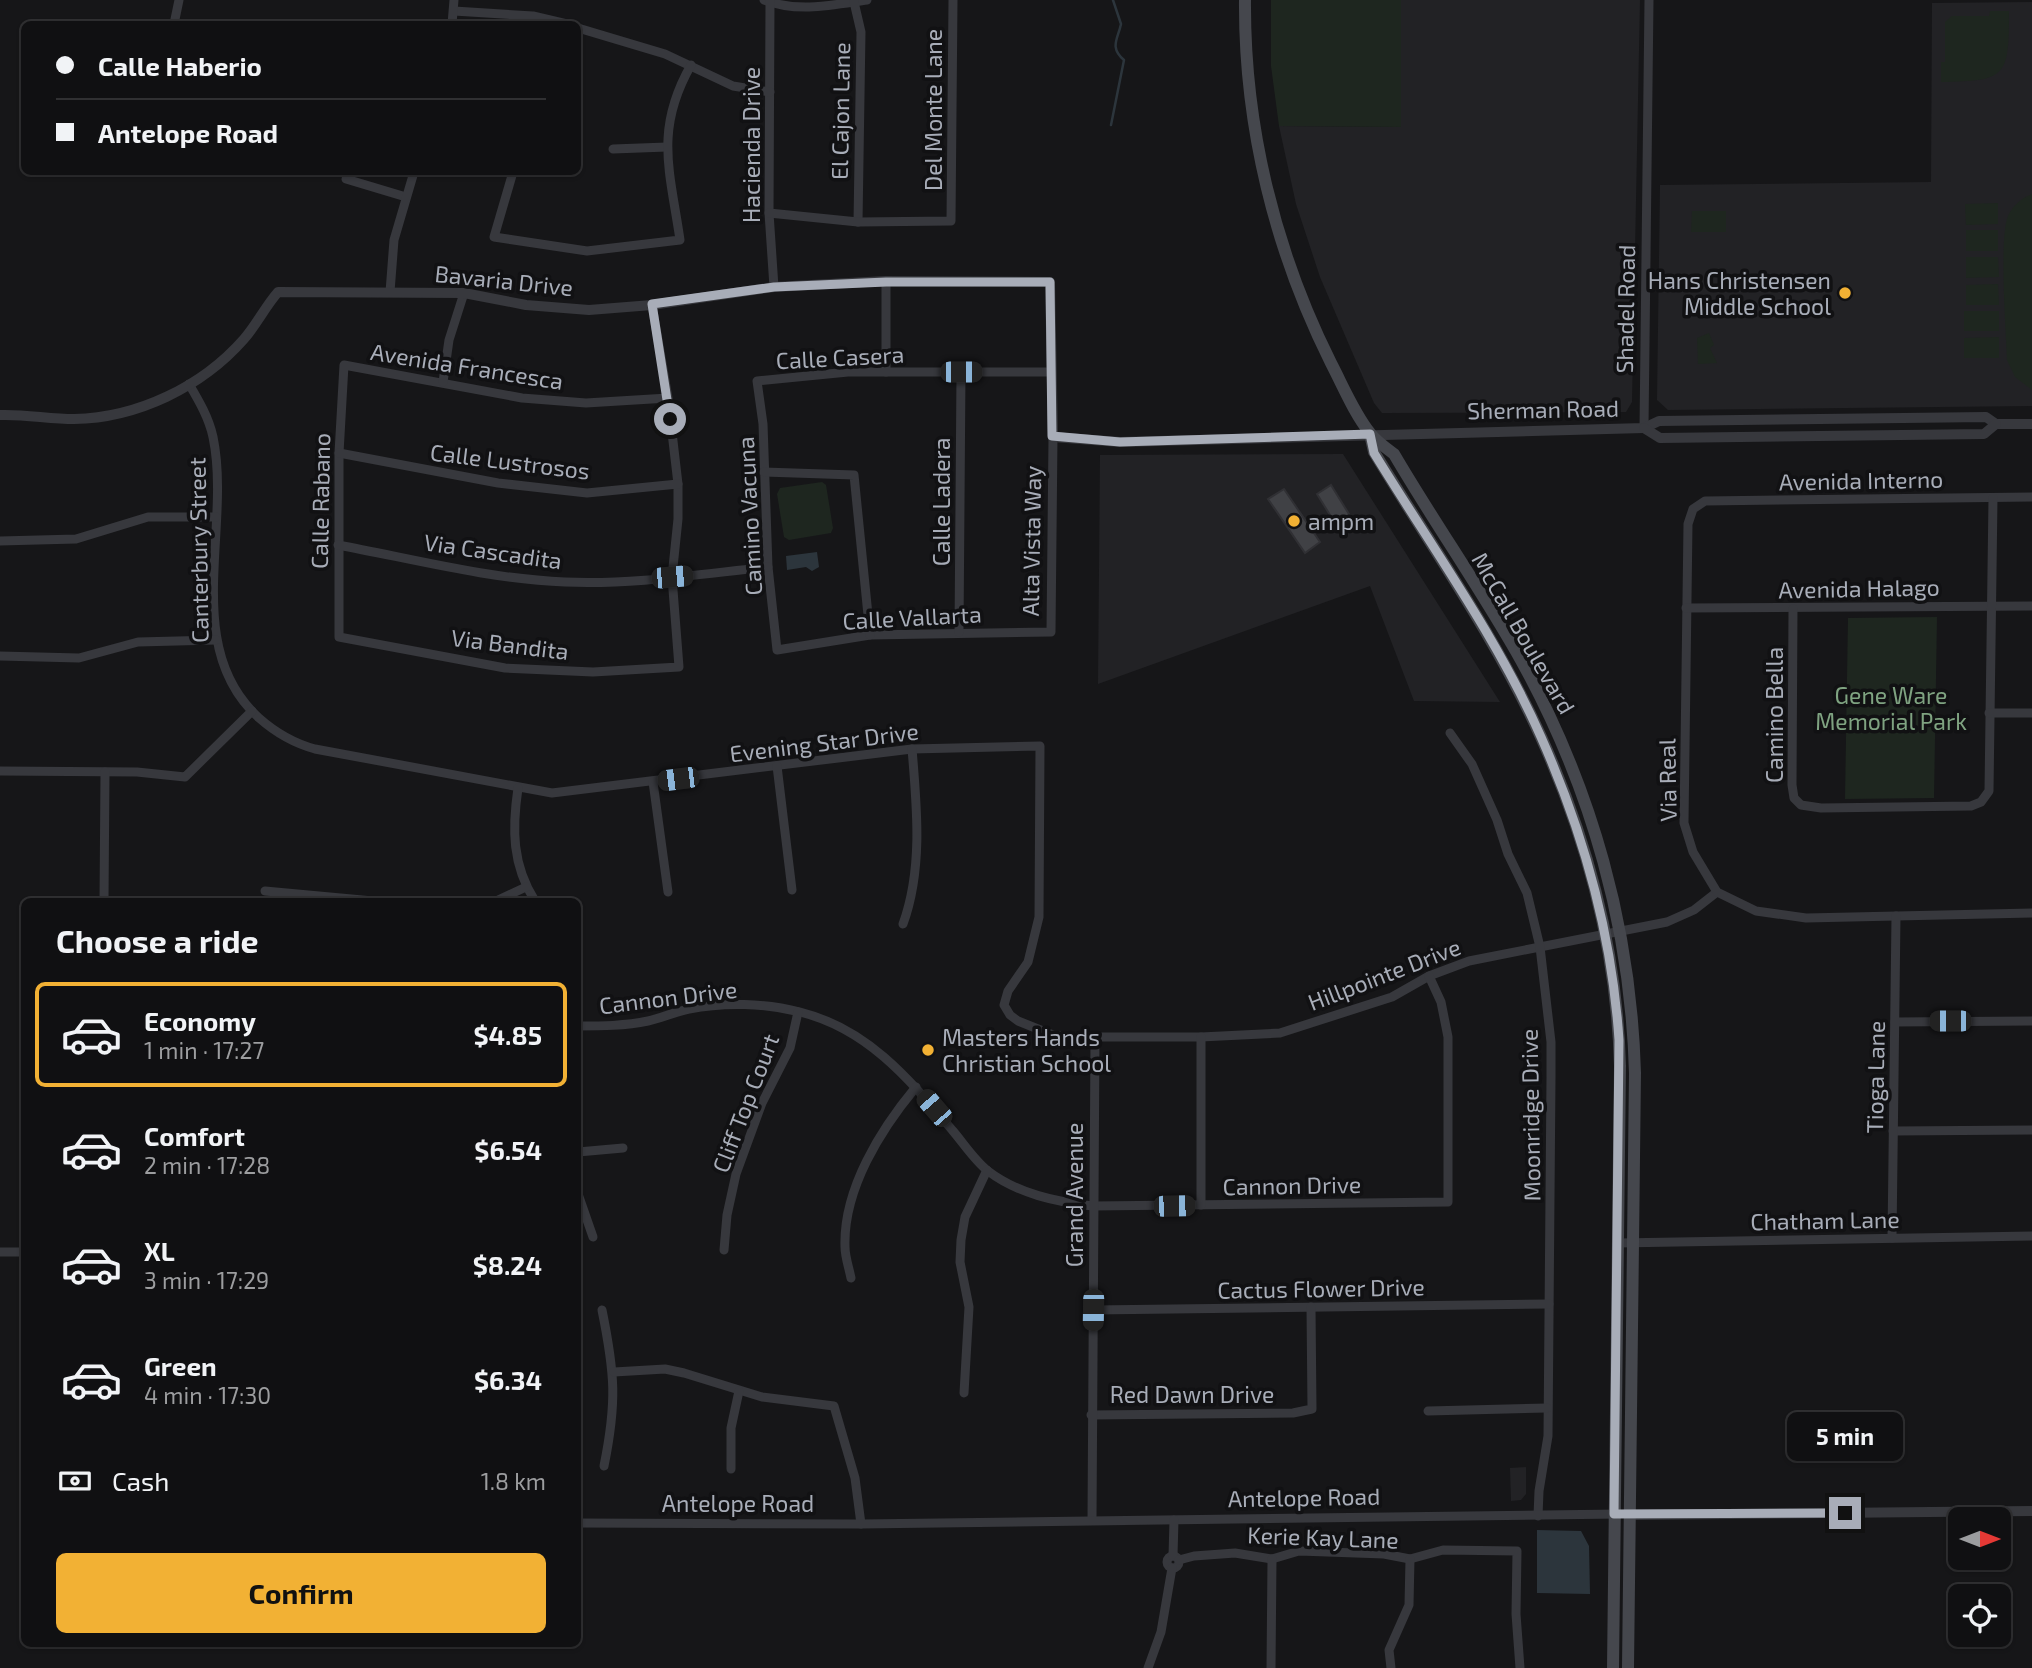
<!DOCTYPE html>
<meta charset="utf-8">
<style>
:root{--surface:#101012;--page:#19191b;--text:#f1f3f6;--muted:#9c9d9f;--line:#303032;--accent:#f2b134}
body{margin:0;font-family:"Exo 2",sans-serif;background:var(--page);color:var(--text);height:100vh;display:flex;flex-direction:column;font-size:26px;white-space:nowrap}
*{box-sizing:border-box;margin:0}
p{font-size:23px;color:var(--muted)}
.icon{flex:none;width:38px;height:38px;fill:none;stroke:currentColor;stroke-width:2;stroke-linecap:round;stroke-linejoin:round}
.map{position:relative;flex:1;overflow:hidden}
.drawer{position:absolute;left:21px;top:898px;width:560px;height:749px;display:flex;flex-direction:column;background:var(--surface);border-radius:10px;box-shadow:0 2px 5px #0004,0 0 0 2px var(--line)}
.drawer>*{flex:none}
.banner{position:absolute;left:21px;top:21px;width:560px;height:154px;border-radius:10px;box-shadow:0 2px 5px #0004,0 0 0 2px var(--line);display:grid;align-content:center;height:154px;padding:0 35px;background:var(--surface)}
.needle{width:46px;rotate:90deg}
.buttons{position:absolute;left:1948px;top:1507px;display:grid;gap:14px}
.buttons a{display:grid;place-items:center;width:63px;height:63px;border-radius:10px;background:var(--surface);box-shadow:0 2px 5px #0004,0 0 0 2px var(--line);font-size:35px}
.end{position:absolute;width:32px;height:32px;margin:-16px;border:9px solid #a8adb8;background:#111;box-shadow:0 0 0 4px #111}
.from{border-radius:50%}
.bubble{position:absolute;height:49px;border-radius:10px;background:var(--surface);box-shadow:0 2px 5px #0004,0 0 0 2px var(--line);font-size:23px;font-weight:700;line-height:49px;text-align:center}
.car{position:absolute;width:21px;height:42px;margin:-21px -10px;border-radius:9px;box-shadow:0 0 5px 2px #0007;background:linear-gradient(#222 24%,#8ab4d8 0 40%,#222 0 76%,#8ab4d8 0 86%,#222 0)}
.banner b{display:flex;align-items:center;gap:24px;height:66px;font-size:26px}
.banner b+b{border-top:2px solid var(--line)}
.banner i{width:18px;height:18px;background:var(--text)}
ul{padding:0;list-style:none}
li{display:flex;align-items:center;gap:21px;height:105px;margin:0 14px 10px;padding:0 21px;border:4px solid transparent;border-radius:10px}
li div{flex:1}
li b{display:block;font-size:26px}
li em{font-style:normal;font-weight:700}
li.on{border-color:var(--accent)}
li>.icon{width:63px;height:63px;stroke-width:1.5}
h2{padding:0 35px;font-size:32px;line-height:84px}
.pay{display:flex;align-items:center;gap:18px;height:77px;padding:0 35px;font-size:26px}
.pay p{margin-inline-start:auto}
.button{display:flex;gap:14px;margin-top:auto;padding:14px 35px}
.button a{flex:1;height:80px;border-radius:10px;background:var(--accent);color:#111;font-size:28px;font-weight:700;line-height:80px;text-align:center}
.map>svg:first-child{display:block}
.built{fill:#222225}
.green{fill:#1e261f}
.water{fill:#2c353c}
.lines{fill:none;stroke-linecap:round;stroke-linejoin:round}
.stream{stroke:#2c353c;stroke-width:2.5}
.building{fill:#404145;stroke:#303034;stroke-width:2}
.minor{stroke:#37383d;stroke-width:9}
.tertiary{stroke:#37383d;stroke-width:10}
.secondary{stroke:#45474d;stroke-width:12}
.route{stroke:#a8adb8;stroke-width:9}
.poi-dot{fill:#f2b134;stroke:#111113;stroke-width:2.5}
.labels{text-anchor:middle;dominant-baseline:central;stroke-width:7;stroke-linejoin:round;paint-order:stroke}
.street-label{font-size:23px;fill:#a8adb8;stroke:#111113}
.poi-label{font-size:23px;fill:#a8adb8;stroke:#111113;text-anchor:start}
.park-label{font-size:23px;fill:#7fa381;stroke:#111113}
</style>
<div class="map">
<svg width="2032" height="1668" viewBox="0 0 2032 1668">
<rect width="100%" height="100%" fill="#161618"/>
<g class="built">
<path d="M1401 0H1640L1632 402 1626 412 1382 413 1374 403 1320 277 1296 204 1279 126 1400 127Z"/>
<path d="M2032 2V406L1668 410 1657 400 1660 185 1931 182 1932 3Z"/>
<path d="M1343 454 1500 702 1414 701 1370 586 1098 684 1100 455Z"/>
<path d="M1526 1467V1494L1521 1500 1511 1501 1510 1468Z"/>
</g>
<g class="green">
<path d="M1271 0H1401V127L1279 126 1271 66Z"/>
<path d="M1990 11H2009C2009 77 2007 81 1941 82V62H1945V22L1952 16H1989Z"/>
<path d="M2032 194V390L2015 377 2007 360C2006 330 1999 238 2008 216 2013 205 2022 198 2032 194Z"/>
<path d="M1998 203V224L1966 225 1965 204Z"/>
<path d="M1692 211H1726V232H1691Z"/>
<rect x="1966" y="230" width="32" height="21"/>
<path d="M1966 257H1998L1999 277 1966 278Z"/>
<path d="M1998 284 1999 305H1966V285Z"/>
<rect x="1964" y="311" width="35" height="20"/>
<path d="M1709 333 1714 345 1710 348 1717 363 1698 364 1697 338Z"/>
<path d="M1999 337V358H1964V338Z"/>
<path d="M822 482 826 485 833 528 831 533 789 540 784 537 777 494 780 488Z"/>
<path d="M1937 617 1934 798 1845 799 1848 618Z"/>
</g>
<g class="water">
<path d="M817 552 819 567 812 571 806 567 787 570 786 556Z"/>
<path d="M1537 1530 1581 1531 1589 1546 1590 1594 1537 1593Z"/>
</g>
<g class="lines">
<path class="stream" d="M1111 125 1124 60C1109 47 1118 39 1121 24L1113 0"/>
</g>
<g class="building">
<path d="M1331 485 1357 527 1343 536 1317 494Z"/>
<path d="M1284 489 1320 542 1305 553 1268 499Z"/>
</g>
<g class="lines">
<g class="minor">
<path d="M764 0C798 13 833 5 867 0"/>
<path d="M770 2 769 213 774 287"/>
<path d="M854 2 861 32 858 222"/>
<path d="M454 11 533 16 567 24"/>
<path d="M174 24 179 0"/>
<path d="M452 24 454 0"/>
<path d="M578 28 665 54 733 86 770 92"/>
<path d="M613 149 667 147"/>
<path d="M513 172 494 237 587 251 680 240C670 171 654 130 691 65"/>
<path d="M346 179 406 197"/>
<path d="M769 213 858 222 951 221 953 0"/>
<path d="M390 292 394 240 414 172"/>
<path d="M652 305 668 398 678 484V519L672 577 679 667 593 672 505 668 339 637V453L344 365 522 398 586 403 668 398"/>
<path d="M886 372V281"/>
<path d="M1051 372H848L757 381 763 424 768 567 777 650 870 635 1051 632 1053 437"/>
<path d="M443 382 449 340 464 293"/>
<path d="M189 384C199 401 209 418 213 437 232 528 180 647 259 718 276 733 293 743 315 749L552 793 912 749 1040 746 1039 917 1028 962 1008 991 1004 1005 1010 1015 1018 1021 1053 1035 1069 1037H1201L1280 1033 1392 997 1429 976 1469 961 1667 922 1694 910 1717 892"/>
<path d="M1644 428 1649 0"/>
<path d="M339 453 498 483 587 493 678 484"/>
<path d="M764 472 854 475 870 635"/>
<path d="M2032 497 1705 501 1693 509 1688 524 1684 823 1693 852 1717 892 1756 911 1806 918 2032 913"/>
<path d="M0 541 76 539 148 517H216"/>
<path d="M338 545C413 559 489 579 565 582 632 585 701 574 768 567"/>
<path d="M1686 608 2032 606"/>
<path d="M1793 609 1792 785 1794 798 1801 805 1821 808 1971 806 1981 802 1989 791 1993 498"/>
<path d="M959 632 961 372"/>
<path d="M0 656 79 658 138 642 216 640"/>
<path d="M1989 713H2032"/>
<path d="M1450 733 1472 764 1497 820 1508 854 1527 893 1540 947 1551 1042V1077L1548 1436 1539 1491 1538 1516"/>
<path d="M777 766 792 890"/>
<path d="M0 771 137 772 185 777 252 711"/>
<path d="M653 782 668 892"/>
<path d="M518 788C512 829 512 865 535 901"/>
<path d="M265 891 373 901"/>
<path d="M104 901 105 772"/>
<path d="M496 901 526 887"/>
<path d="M903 924C923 869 917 808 912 749"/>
<path d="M578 1016V1057"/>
<path d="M1895 1022 2032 1021"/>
<path d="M578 1026C601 1026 625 1026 648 1021 661 1018 675 1012 689 1009 724 1002 765 1003 800 1012 868 1029 909 1079 953 1131 964 1144 975 1161 988 1171 1018 1194 1057 1202 1093 1206L1448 1202V1037L1441 1002 1429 976"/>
<path d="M1893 1131 2032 1130"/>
<path d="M578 1152 623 1148"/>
<path d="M578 1194 593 1237"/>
<path d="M1201 1205V1037"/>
<path d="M1892 1238 1896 916"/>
<path d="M1618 1243 2032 1236"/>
<path d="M724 1250 727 1215 736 1174 762 1103 790 1048 798 1012"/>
<path d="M0 1252H24"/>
<path d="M851 1278C849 1268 845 1257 845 1247 843 1189 881 1129 916 1087"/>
<path d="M602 1310C615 1374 617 1402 604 1466"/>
<path d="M1093 1310 1549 1304"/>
<path d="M614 1372 665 1369 684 1373 762 1397 834 1406 855 1478 861 1524"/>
<path d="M964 1393 969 1307 960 1262 961 1240 965 1217 987 1170"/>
<path d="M1428 1411 1547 1408"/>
<path d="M1091 1415 1293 1413 1312 1409 1311 1307"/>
<path d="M731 1469V1428L739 1391"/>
<path d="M1092 1520 1095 1038"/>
<path d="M578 1523 861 1524 1619 1514"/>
<circle cx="1173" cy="1562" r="6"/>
<path d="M1173 1556 1174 1520"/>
<path d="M1179 1560 1194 1556 1235 1553 1272 1559 1299 1551 1384 1554 1410 1559 1443 1550 1517 1551 1516 1614 1520 1668"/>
<path d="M1148 1668 1161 1632 1172 1568"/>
<path d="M1271 1668 1272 1559"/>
<path d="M1391 1668 1389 1650 1409 1605 1410 1559"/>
</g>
<g class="tertiary">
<path d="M0 415C25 414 49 419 74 419 137 418 202 387 244 339 257 324 265 307 278 292L464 293 526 305 589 310 652 305 774 287 886 281 1050 282 1053 437 1120 442 1644 428 1659 421 1986 417 1996 424H2032"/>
<path d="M1644 428 1660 438 1984 434 1996 424"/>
<path d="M1631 1515 2032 1511"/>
</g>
<g class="secondary">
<path d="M1245 0C1244 126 1275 251 1331 363 1343 386 1354 413 1370 433 1376 441 1386 448 1394 454 1435 524 1483 592 1522 662 1592 789 1631 929 1635 1073L1628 1668"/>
<path d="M1370 434 1374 452C1431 546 1496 637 1541 737 1588 841 1617 952 1620 1066L1613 1668"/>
</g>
</g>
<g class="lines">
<path class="route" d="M670 419 652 304 774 287 886 282H1050L1052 436 1120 442 1370 434 1374 453C1431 546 1497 637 1541 737 1584 834 1612 934 1619 1040L1614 1514 1845 1513"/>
</g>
<g class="poi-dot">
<circle cx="1845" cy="293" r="7"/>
<circle cx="1294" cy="521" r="7"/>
<circle cx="928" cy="1050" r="7"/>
</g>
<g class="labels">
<g class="street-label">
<text transform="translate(933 110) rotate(-90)">Del Monte Lane</text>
<text transform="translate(840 111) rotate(-89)">El Cajon Lane</text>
<text transform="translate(751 145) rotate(-90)">Hacienda Drive</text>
<text transform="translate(504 280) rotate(6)">Bavaria Drive</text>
<text transform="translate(1625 309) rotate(-89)">Shadel Road</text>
<text transform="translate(840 357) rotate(-3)">Calle Casera</text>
<text transform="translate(467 366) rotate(9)">Avenida Francesca</text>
<text transform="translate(1543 409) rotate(-1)">Sherman Road</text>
<text transform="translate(510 461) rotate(7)">Calle Lustrosos</text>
<text transform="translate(1861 480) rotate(-1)">Avenida Interno</text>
<text transform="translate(320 501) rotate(-89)">Calle Rabano</text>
<text transform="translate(941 502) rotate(-90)">Calle Ladera</text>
<text transform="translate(749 516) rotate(-93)">Camino Vacuna</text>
<text transform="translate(1031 541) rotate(-89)">Alta Vista Way</text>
<text transform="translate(198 550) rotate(-91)">Canterbury Street</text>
<text transform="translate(493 551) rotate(8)">Via Cascadita</text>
<text transform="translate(1859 588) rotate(-1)">Avenida Halago</text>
<text transform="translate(912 617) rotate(-3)">Calle Vallarta</text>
<text transform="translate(1524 633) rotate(60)">McCall Boulevard</text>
<text transform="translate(510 644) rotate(7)">Via Bandita</text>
<text transform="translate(1774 715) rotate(-90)">Camino Bella</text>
<text transform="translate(824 742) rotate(-7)">Evening Star Drive</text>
<text transform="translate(1667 780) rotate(-91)">Via Real</text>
<text transform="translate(1384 974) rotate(-21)">Hillpointe Drive</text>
<text transform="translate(668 997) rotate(-7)">Cannon Drive</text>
<text transform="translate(1875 1077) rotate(-89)">Tioga Lane</text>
<text transform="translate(745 1103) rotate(-69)">Cliff Top Court</text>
<text transform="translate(1530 1115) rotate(-91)">Moonridge Drive</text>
<text transform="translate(1292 1185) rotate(-1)">Cannon Drive</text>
<text transform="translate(1074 1195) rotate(-90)">Grand Avenue</text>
<text transform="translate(1825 1220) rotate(-1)">Chatham Lane</text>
<text transform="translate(1321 1288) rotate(-1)">Cactus Flower Drive</text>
<text x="1192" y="1394">Red Dawn Drive</text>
<text transform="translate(1304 1497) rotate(-1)">Antelope Road</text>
<text x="738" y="1503">Antelope Road</text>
<text transform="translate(1323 1537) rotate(2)">Kerie Kay Lane</text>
</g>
<g class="poi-label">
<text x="1831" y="280" text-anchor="end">Hans Christensen<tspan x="1831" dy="26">Middle School</tspan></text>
<text x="1308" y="521">ampm</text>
<text x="942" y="1037">Masters Hands<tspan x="942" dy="26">Christian School</tspan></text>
</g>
<g class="park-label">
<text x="1891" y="695">Gene Ware<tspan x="1891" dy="26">Memorial Park</tspan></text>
</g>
</g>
</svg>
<div class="buttons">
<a><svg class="needle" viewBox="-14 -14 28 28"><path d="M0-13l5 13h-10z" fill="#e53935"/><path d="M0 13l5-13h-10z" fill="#9c9d9f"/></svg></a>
<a><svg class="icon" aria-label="locate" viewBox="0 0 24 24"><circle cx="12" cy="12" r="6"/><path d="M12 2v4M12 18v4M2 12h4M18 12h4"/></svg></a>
</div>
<i class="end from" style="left:670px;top:419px"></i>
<i class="end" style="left:1845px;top:1513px"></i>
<div class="bubble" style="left:1787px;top:1412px;width:116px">5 min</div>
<i class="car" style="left:961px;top:372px;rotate:90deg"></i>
<i class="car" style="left:672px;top:577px;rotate:85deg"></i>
<i class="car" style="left:678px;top:779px;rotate:263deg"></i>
<i class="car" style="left:1950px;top:1021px;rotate:270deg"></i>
<i class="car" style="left:934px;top:1108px;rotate:319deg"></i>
<i class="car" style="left:1174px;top:1206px;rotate:89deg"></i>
<i class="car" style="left:1093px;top:1310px;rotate:181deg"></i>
<div class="banner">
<b><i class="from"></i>Calle Haberio</b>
<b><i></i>Antelope Road</b>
</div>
<section class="drawer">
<h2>Choose a ride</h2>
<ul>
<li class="on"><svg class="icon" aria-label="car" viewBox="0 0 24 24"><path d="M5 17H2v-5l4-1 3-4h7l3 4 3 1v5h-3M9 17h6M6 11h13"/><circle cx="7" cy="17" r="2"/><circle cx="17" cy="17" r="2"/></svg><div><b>Economy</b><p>1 min · 17:27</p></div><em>$4.85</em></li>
<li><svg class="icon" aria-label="car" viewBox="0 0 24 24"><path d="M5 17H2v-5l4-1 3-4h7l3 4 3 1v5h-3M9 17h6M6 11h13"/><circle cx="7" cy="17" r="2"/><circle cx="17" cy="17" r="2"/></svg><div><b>Comfort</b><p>2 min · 17:28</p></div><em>$6.54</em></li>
<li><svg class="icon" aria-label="car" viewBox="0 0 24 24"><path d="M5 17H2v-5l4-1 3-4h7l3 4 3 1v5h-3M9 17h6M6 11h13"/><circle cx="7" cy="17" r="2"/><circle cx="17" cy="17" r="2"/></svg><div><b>XL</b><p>3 min · 17:29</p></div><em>$8.24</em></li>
<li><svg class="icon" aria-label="car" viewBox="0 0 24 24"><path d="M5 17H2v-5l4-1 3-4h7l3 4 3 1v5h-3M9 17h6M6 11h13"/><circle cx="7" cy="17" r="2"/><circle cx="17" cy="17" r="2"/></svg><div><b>Green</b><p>4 min · 17:30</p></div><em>$6.34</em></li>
</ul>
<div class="pay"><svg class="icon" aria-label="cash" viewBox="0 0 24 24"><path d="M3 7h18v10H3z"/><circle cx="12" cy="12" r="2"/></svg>Cash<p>1.8 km</p></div>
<div class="button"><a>Confirm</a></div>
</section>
</div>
